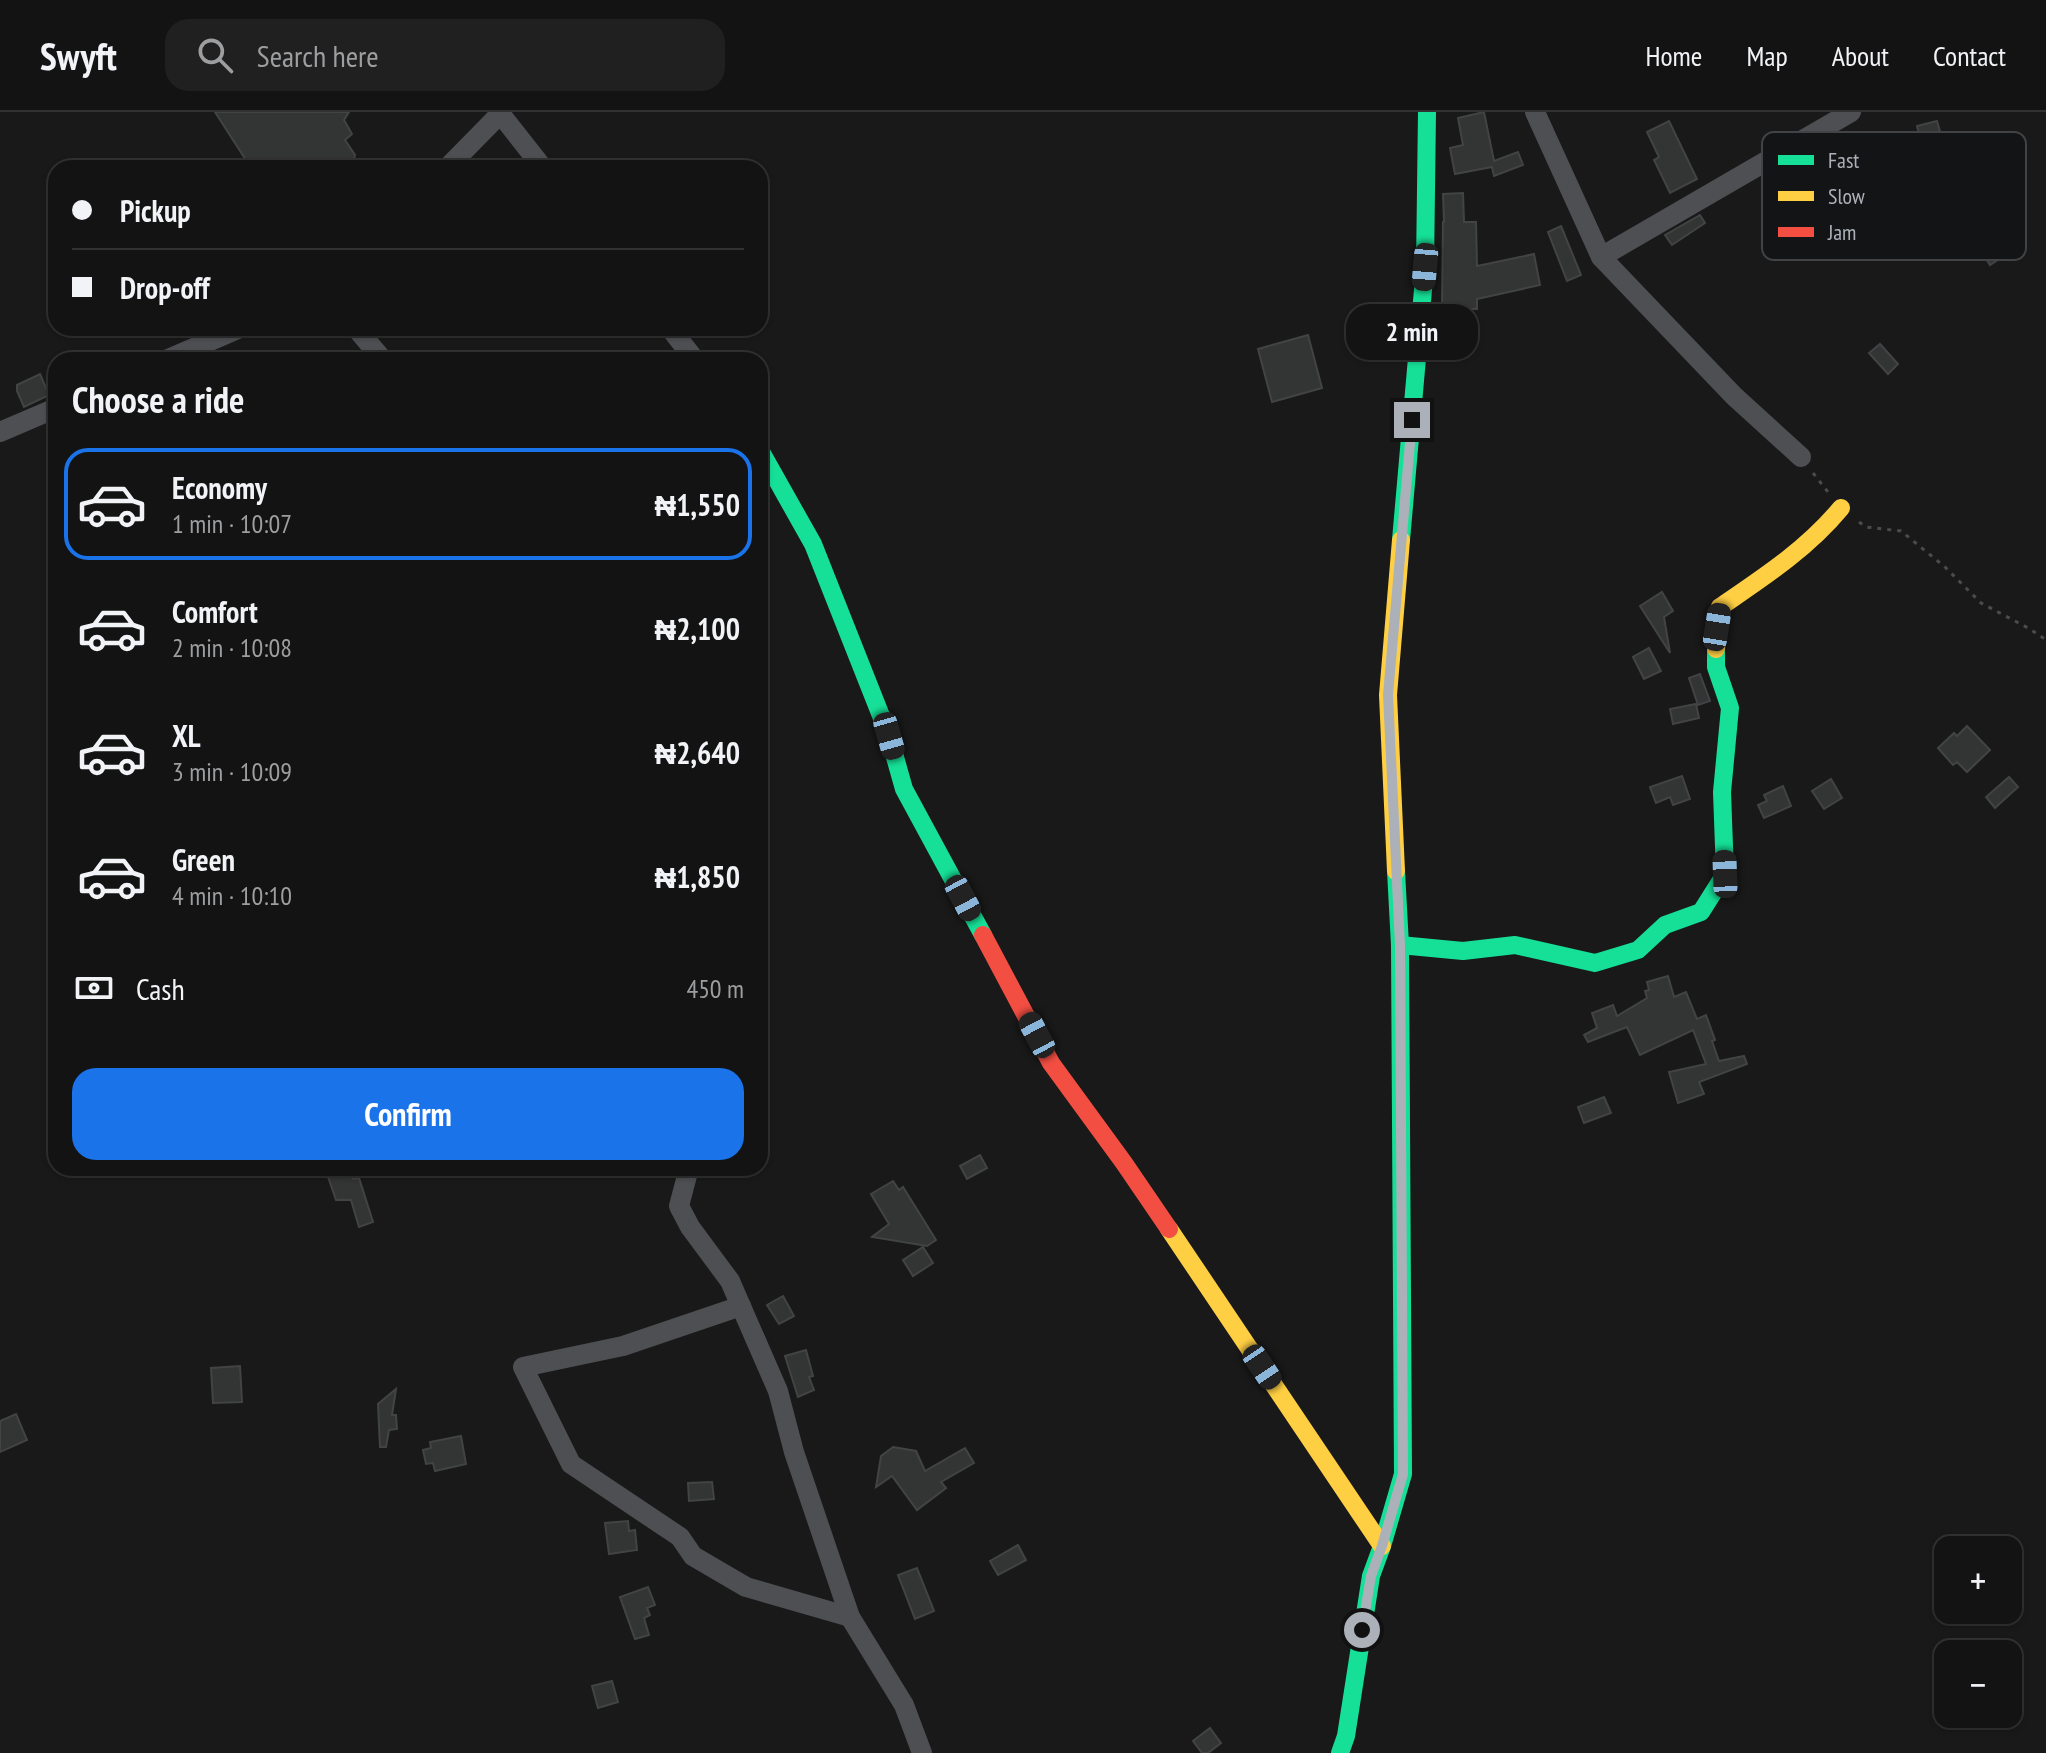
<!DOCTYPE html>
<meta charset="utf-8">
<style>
:root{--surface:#131313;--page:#202021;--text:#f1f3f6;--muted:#9d9ea0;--line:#323233;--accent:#1a73e8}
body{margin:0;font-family:"PT Sans Narrow",sans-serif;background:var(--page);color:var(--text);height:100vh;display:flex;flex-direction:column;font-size:30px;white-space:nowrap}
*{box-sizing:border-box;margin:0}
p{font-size:26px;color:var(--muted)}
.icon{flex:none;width:44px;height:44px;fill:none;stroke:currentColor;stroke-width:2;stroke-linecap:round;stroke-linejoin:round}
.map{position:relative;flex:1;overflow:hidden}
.drawer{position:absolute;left:48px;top:240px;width:720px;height:824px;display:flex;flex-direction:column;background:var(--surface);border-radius:24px;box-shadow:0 2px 6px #0004,0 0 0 2px var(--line)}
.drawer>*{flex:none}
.banner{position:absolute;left:48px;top:48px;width:720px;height:176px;border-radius:24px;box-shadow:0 2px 6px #0004,0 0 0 2px var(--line);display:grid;align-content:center;height:176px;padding:0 24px;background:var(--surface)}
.tools{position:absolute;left:1934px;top:1424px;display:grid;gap:16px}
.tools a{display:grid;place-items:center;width:88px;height:88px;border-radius:16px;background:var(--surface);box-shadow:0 2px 6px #0004,0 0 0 2px var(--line);font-size:40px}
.end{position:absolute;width:36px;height:36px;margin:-18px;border:10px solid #acb1b9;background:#111;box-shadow:0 0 0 4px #111}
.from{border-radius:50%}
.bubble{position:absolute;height:56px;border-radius:24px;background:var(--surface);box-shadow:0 2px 6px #0004,0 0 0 2px var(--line);font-size:26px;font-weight:700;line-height:56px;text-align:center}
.car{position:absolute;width:24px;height:48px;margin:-24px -12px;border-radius:10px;box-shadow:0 0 6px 2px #0007;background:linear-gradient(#222 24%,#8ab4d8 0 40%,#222 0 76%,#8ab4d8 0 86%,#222 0)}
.banner b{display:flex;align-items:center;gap:28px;height:76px;font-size:30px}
.banner b+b{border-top:2px solid var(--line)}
.banner i{width:20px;height:20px;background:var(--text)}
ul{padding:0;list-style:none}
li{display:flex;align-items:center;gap:24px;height:112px;margin:0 16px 12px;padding:0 8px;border:4px solid transparent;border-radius:24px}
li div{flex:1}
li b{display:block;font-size:30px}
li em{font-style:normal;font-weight:700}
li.active{border-color:var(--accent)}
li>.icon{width:72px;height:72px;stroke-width:1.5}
h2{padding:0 24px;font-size:36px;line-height:96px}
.pay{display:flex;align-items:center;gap:20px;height:88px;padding:0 24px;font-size:30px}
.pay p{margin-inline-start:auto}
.button{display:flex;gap:16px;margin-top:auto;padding:16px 24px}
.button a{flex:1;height:92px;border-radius:24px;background:var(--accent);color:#fff;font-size:32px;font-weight:700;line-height:92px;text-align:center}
header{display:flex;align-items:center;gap:48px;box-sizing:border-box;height:112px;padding:0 40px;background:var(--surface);border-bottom:2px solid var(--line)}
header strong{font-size:38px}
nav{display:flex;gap:44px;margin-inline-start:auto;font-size:28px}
.search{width:560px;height:72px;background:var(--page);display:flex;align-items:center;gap:20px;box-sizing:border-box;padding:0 28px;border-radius:24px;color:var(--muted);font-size:30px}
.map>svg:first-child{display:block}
.building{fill:#333434;stroke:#424345;stroke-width:2}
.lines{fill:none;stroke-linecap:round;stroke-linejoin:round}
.path{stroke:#494b4d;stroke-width:3;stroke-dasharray:4 6;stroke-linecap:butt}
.street{stroke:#4e4f52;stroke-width:20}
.fast{stroke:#16e098;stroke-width:18}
.slow{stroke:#ffcf43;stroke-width:18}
.jam{stroke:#f24e42;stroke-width:18}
.route{stroke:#acb1b9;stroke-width:10}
.key{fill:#131415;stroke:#414346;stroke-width:2}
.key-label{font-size:22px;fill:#acb1b9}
</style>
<header>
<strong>Swyft</strong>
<div class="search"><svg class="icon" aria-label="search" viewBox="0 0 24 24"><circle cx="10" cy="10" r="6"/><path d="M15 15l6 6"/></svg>Search here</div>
<nav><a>Home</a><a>Map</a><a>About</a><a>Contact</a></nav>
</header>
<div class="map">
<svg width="2046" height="1641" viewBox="0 0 2046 1641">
<rect width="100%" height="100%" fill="#191919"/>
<g class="building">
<path d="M215 0H349L344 8 352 22 345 28 355 43 352 56H251Z"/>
<path d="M1484 0 1494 49 1518 40 1523 53 1494 64 1492 55 1455 62 1450 36 1463 33 1458 6Z"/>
<path d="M1669 9 1697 67 1670 81 1654 48 1659 45 1647 20Z"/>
<path d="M1937 9 1944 33 1923 38 1917 14Z"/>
<path d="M1463 81 1464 110H1476L1477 154 1534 142 1540 173 1477 187V197H1442L1443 110H1444L1443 82Z"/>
<path d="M1700 103 1705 111 1672 133 1665 123Z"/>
<path d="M1561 114 1581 163 1567 169 1548 120Z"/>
<path d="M1992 114 2008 141 1990 153 1973 126Z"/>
<path d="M1308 223 1322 276 1272 290 1258 237Z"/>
<path d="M1880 232 1898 252 1888 262 1869 241Z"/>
<path d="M40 262 49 283 24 295 17 279V273Z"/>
<path d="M1662 480 1673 499 1664 505 1670 541 1640 494Z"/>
<path d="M1649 536 1661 559 1644 567 1633 545Z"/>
<path d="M1700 562 1710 589 1698 593 1689 566Z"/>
<path d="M1696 592 1699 606 1673 612 1670 597Z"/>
<path d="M1967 614 1990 638 1967 660 1957 650 1953 653 1938 636 1954 621 1957 624Z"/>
<path d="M1682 664 1690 687 1673 693 1670 685 1656 691 1650 675Z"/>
<path d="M2009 665 2018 675 1995 696 1986 685Z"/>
<path d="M1831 667 1842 686 1824 697 1812 679Z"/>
<path d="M1783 674 1791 694 1764 706 1758 693 1767 689 1764 683Z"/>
<path d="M1668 864 1674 885 1686 880 1697 907 1706 903 1715 928 1712 929 1719 949 1744 944 1747 952 1699 970 1704 982 1678 991 1669 960 1706 952 1693 918 1640 943 1627 915 1588 930 1584 923 1597 916 1592 901 1613 893 1617 904 1647 886 1645 879 1649 878 1647 870Z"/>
<path d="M1604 985 1611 1001 1584 1011 1578 995Z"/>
<path d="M980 1043 987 1056 967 1067 960 1054Z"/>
<path d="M325 1056H348L353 1067 359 1066 373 1110 359 1115 351 1088H336Z"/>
<path d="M893 1069 899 1078 903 1075 936 1128 927 1134 872 1125 889 1112 871 1082Z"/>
<path d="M923 1135 933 1151 913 1164 903 1148Z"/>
<path d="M783 1184 794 1204 779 1212 767 1193Z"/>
<path d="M806 1238 813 1264 809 1265 814 1278 798 1285 785 1244Z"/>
<path d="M240 1254 242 1290 213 1291 211 1256Z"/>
<path d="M396 1277 392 1303H396L397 1317 389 1318 386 1335H380L378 1292Z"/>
<path d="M16 1302 27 1328 0 1340V1309Z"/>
<path d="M461 1324 466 1352 435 1359 433 1351 426 1352 423 1338 431 1336 430 1330Z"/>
<path d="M893 1335 916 1339 925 1359 965 1336 974 1351 941 1370 946 1376 917 1398 892 1364 876 1375 881 1344Z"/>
<path d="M712 1370 714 1387 689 1389 688 1371Z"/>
<path d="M628 1409 629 1419 635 1418 637 1438 609 1442 605 1411Z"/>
<path d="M1018 1433 1026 1448 998 1463 990 1449Z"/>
<path d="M917 1456 934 1499 915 1507 898 1463Z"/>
<path d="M648 1475 655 1493 647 1496 650 1503 644 1506 649 1523 635 1527 620 1485Z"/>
<path d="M612 1569 618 1590 598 1596 592 1574Z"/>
<path d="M1210 1616 1221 1631 1208 1641H1202L1193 1629Z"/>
</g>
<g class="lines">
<g class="path">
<path d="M1813 361 1828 380"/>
<path d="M1859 410 1866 415 1901 419 1945 455 1981 491 2030 517 2046 528"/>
</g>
<g class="street">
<path d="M499 0 543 56"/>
<path d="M1535 0 1601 145"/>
<path d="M447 56 500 2"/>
<path d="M356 216 383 248"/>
<path d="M670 216 695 248"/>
<path d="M166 248 240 216"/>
<path d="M0 320 56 296"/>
<path d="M1801 345 1734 284 1601 145 1851 0"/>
<path d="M689 1056 679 1094 690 1115 730 1169 778 1279 794 1340 850 1505 904 1593 922 1641"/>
<path d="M741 1194 623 1234 523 1255 571 1352 680 1425 693 1444 746 1475 850 1505"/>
</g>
<g class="fast">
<path d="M760 338 813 432 889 624 904 677 983 823"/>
<path d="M1401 428 1425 155 1427 0"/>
<path d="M1400 833 1463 839 1515 833 1595 851 1638 838 1665 813 1701 800 1725 762 1722 680 1730 596 1716 555V537"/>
<path d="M1340 1641 1346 1624 1371 1464 1382 1434 1403 1362 1400 833 1396 759"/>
</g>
<g class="slow">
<path d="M1716 537 1720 495C1764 465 1807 437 1841 396"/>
<path d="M1396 759 1388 583 1401 428"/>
<path d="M1169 1117 1382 1434"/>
</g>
<path class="jam" d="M983 823 1051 951 1124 1051 1169 1117"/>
</g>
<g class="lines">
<path class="route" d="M1362 1518 1371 1464 1382 1434 1403 1362 1400 833 1388 583 1412 308"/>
</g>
<rect x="1762" y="20" width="264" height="128" rx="12" class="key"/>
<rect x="1778" y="43" width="36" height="10" fill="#16e098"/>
<rect x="1778" y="79" width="36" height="10" fill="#ffcf43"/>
<rect x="1778" y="115" width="36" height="10" fill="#f24e42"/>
<g class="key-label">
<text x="1828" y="56">Fast</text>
<text x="1828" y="92">Slow</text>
<text x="1828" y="128">Jam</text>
</g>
</svg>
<div class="tools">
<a>+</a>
<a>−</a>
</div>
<i class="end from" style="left:1362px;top:1518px"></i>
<i class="end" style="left:1412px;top:308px"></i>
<div class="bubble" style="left:1346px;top:192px;width:132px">2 min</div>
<i class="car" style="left:1425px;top:155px;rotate:185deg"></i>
<i class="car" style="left:1717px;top:515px;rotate:9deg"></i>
<i class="car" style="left:889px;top:624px;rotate:164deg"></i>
<i class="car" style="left:1725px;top:762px;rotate:358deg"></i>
<i class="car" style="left:963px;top:786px;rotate:152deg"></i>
<i class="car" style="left:1037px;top:923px;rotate:332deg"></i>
<i class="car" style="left:1262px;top:1255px;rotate:146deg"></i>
<div class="banner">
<b><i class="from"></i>Pickup</b>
<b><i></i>Drop-off</b>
</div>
<section class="drawer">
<h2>Choose a ride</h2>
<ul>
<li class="active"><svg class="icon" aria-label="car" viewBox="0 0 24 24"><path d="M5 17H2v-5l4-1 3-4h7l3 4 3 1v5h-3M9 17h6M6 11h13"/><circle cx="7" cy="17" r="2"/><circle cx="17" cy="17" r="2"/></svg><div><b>Economy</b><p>1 min · 10:07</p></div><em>₦1,550</em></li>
<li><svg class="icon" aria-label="car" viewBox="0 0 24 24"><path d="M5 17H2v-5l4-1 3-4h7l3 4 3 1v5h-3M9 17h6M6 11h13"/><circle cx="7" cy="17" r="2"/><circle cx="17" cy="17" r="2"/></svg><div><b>Comfort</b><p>2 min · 10:08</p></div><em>₦2,100</em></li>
<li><svg class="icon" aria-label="car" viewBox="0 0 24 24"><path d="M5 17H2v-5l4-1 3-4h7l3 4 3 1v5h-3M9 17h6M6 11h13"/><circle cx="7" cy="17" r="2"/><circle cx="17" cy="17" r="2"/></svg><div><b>XL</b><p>3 min · 10:09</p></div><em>₦2,640</em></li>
<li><svg class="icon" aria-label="car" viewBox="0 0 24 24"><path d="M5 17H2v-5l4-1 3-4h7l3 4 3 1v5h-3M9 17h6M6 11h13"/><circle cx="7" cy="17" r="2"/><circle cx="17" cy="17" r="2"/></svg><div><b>Green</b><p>4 min · 10:10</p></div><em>₦1,850</em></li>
</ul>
<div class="pay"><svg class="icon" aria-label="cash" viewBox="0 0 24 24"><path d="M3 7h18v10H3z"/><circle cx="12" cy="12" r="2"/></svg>Cash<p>450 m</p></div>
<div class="button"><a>Confirm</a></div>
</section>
</div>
